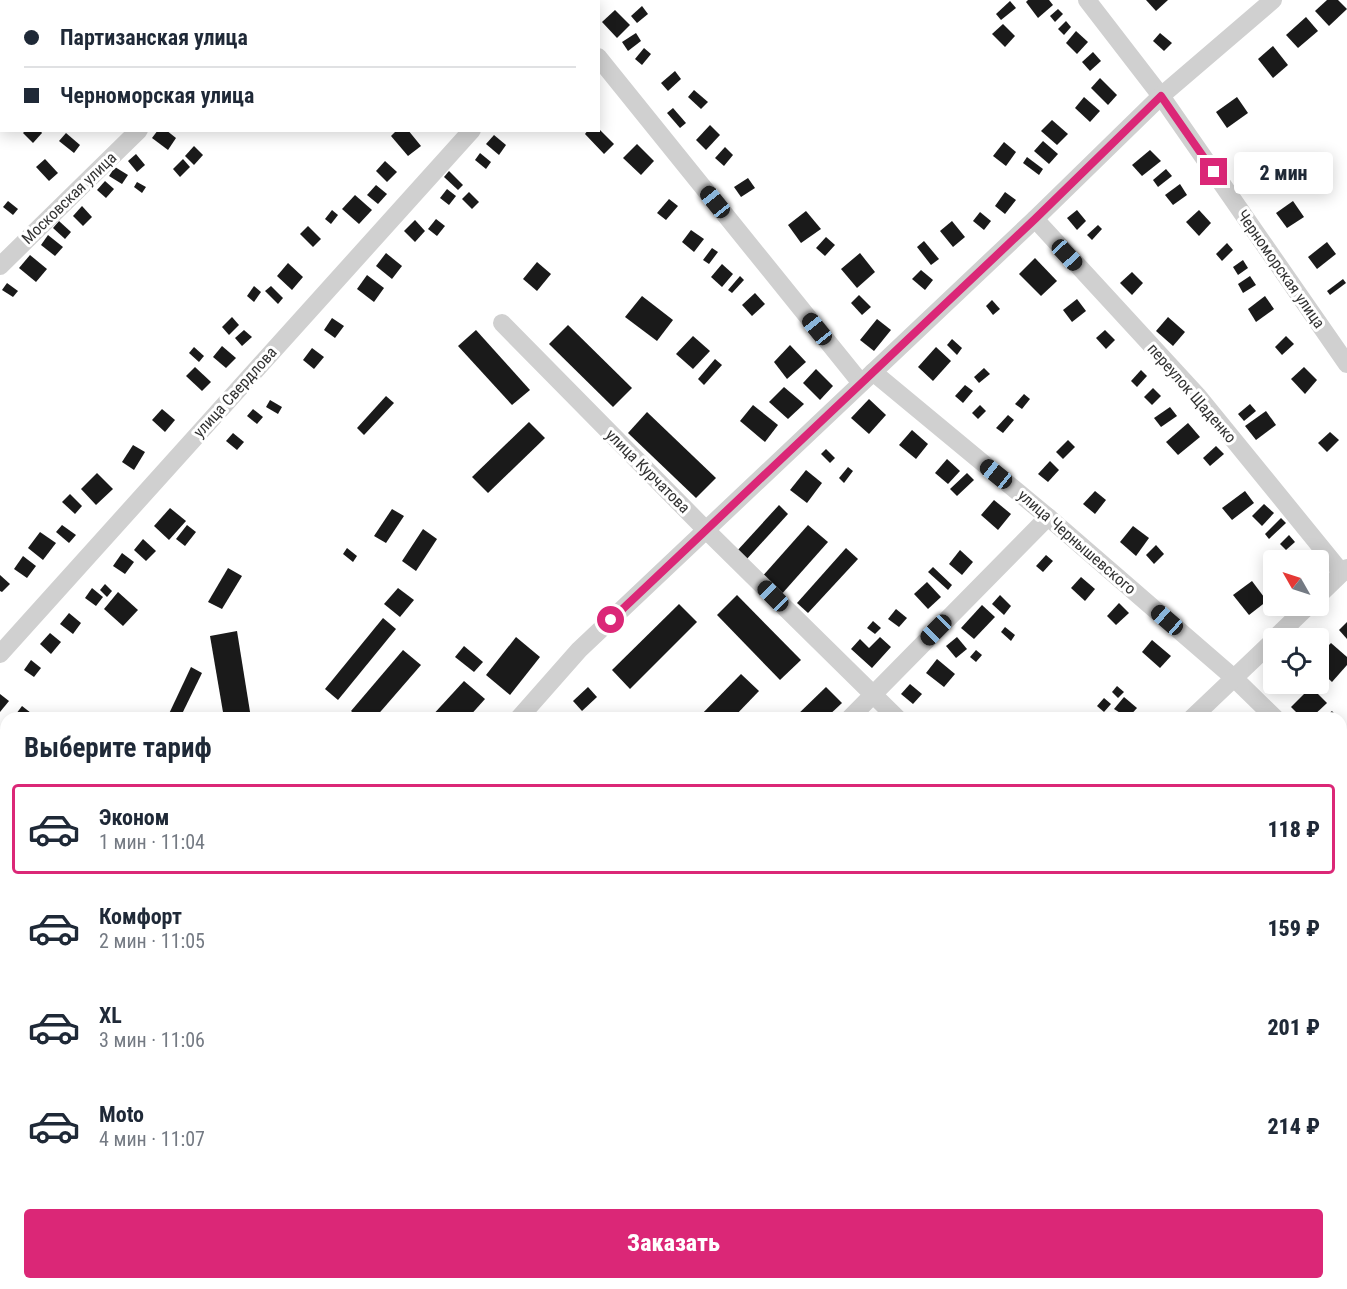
<!DOCTYPE html>
<html lang="ru">
<meta charset="utf-8">
<style>
:root{--surface:#fff;--page:#f6f6f7;--text:#1f2937;--muted:#747a83;--line:#e0e1e3;--accent:#db2777}
body{margin:0;font-family:"Roboto Condensed",sans-serif;background:var(--page);color:var(--text);height:100vh;display:flex;flex-direction:column;font-size:22px;white-space:nowrap}
*{box-sizing:border-box;margin:0}
p{font-size:20px;color:var(--muted)}
.icon{flex:none;width:33px;height:33px;fill:none;stroke:currentColor;stroke-width:2;stroke-linecap:round;stroke-linejoin:round}
.map{position:relative;flex:1;overflow:hidden}
.sheet{position:absolute;left:0px;top:712px;width:1347px;height:578px;display:flex;flex-direction:column;background:var(--surface);border-radius:18px 18px 0 0;box-shadow:0 3px 15px #0003}
.sheet>*{flex:none}
.banner{position:absolute;left:0px;top:0px;width:600px;height:132px;box-shadow:0 3px 15px #0003;display:grid;align-content:center;height:132px;padding:0 24px;background:var(--surface)}
.needle{width:39px;rotate:309deg}
.fabs{position:absolute;left:1263px;top:550px;display:grid;gap:12px}
.fabs a{display:grid;place-items:center;width:66px;height:66px;border-radius:6px;background:var(--surface);box-shadow:0 3px 15px #0003;font-size:30px}
.end{position:absolute;width:27px;height:27px;margin:-14px;border:8px solid #db2777;background:#fff;box-shadow:0 0 0 3px #fff}
.from{border-radius:50%}
.bubble{position:absolute;height:42px;border-radius:6px;background:var(--surface);box-shadow:0 3px 15px #0003;font-size:20px;font-weight:800;line-height:42px;text-align:center}
.car{position:absolute;width:18px;height:36px;margin:-18px -9px;border-radius:8px;box-shadow:0 0 4px 2px #0007;background:linear-gradient(#222 24%,#8ab4d8 0 40%,#222 0 76%,#8ab4d8 0 86%,#222 0)}
.banner b{display:flex;align-items:center;gap:21px;height:57px;font-size:22px}
.banner b+b{border-top:2px solid var(--line)}
.banner i{width:15px;height:15px;background:var(--text)}
ul{padding:0;list-style:none}
li{display:flex;align-items:center;gap:18px;height:90px;margin:0 12px 9px;padding:0 12px;border:3px solid transparent;border-radius:6px}
li div{flex:1}
li b{display:block;font-size:22px}
li em{font-style:normal;font-weight:800}
li.current{border-color:var(--accent)}
li>.icon{width:54px;height:54px;stroke-width:1.5}
h2{padding:0 24px;font-size:27px;line-height:72px}
.button{display:flex;gap:12px;margin-top:auto;padding:12px 24px}
.button a{flex:1;height:69px;border-radius:6px;background:var(--accent);color:#fff;font-size:24px;font-weight:800;line-height:69px;text-align:center}
.map>svg:first-child{display:block}
.building{fill:#1a1a1a}
.lines{fill:none;stroke-linecap:round;stroke-linejoin:round}
.minor{stroke:#d0d0d0;stroke-width:18}
.route{stroke:#db2777;stroke-width:8}
.labels{text-anchor:middle;dominant-baseline:central;stroke-width:6;stroke-linejoin:round;paint-order:stroke}
.street-label{font-size:16px;fill:#333;stroke:#fff}
</style>
<div class="map">
<svg width="1347" height="1289" viewBox="0 0 1347 1289">
<rect width="100%" height="100%" fill="#fff"/>
<g class="building">
<path d="M1028 0H1049L1053 5 1038 18 1026 2Z"/>
<path d="M1146 0H1168L1156 11Z"/>
<path d="M1327 0H1338L1347 9 1329 26 1315 11Z"/>
<path d="M1010 1 1016 8 1001 20 996 14Z"/>
<path d="M642 6 648 14 637 23 631 16Z"/>
<path d="M1058 9 1063 14 1055 22 1050 16Z"/>
<path d="M615 10 630 25 617 38 602 22Z"/>
<path d="M1306 17 1318 31 1298 48 1286 35Z"/>
<path d="M1066 21 1071 27 1064 35 1058 29Z"/>
<path d="M1003 24 1015 36 1005 47 992 34Z"/>
<path d="M1076 31 1088 42 1077 54 1066 43Z"/>
<path d="M636 33 641 41 628 51 622 42Z"/>
<path d="M1160 33 1172 43 1164 51 1153 41Z"/>
<path d="M1273 46 1288 65 1273 78 1258 59Z"/>
<path d="M644 48 651 54 642 65 635 59Z"/>
<path d="M1093 52 1101 61 1090 71 1082 62Z"/>
<path d="M675 71 681 79 668 91 661 83Z"/>
<path d="M1100 78 1117 95 1108 105 1091 88Z"/>
<path d="M694 90 708 102 701 109 688 97Z"/>
<path d="M1084 97 1100 111 1090 122 1075 108Z"/>
<path d="M1237 97 1248 113 1227 128 1216 112Z"/>
<path d="M673 108 686 123 680 128 667 113Z"/>
<path d="M1052 120 1068 134 1057 145 1041 131Z"/>
<path d="M710 125 720 135 706 150 696 140Z"/>
<path d="M598 128 614 144 604 154 585 134 588 130H598Z"/>
<path d="M26 130H40L42 133 33 143 23 133Z"/>
<path d="M158 130H166L176 138 168 150 152 138Z"/>
<path d="M397 130H408L421 146 408 156 391 136Z"/>
<path d="M66 133 80 145 74 153 59 141Z"/>
<path d="M494 135 506 145 499 155 486 144Z"/>
<path d="M1043 141 1058 154 1049 164 1034 151Z"/>
<path d="M1004 142 1016 152 1006 166 993 156Z"/>
<path d="M637 144 654 161 641 175 623 158Z"/>
<path d="M194 146 203 155 194 165 185 156Z"/>
<path d="M725 147 733 155 724 166 715 158Z"/>
<path d="M1150 150 1161 161 1142 176 1132 165Z"/>
<path d="M480 153 491 162 486 169 475 160Z"/>
<path d="M136 154 145 165 137 172 128 161Z"/>
<path d="M1027 157 1043 169 1039 175 1023 163Z"/>
<path d="M45 159 58 173 49 181 36 167Z"/>
<path d="M183 159 190 167 180 177 173 169Z"/>
<path d="M385 161 397 172 387 182 376 171Z"/>
<path d="M1265 165 1268 171 1256 179 1253 173Z"/>
<path d="M115 167 128 175 122 184 109 176Z"/>
<path d="M1166 169 1172 176 1158 187 1153 180Z"/>
<path d="M449 171 463 185 458 190 444 177Z"/>
<path d="M748 178 755 188 741 197 734 187Z"/>
<path d="M105 181 114 189 106 198 97 190Z"/>
<path d="M137 182 146 187 142 193 134 187Z"/>
<path d="M1180 184 1187 195 1173 205 1165 195Z"/>
<path d="M376 185 387 194 378 204 367 195Z"/>
<path d="M447 189 456 196 449 205 440 198Z"/>
<path d="M469 192 479 202 472 209 462 199Z"/>
<path d="M1005 192 1016 200 1005 214 995 206Z"/>
<path d="M355 195 372 210 359 224 342 209Z"/>
<path d="M669 199 678 206 666 220 657 213Z"/>
<path d="M8 201 18 209 13 215 3 207Z"/>
<path d="M1293 201 1304 217 1287 228 1276 213Z"/>
<path d="M82 206 92 217 83 226 73 216Z"/>
<path d="M332 210 338 215 331 224 325 219Z"/>
<path d="M1077 210 1086 221 1077 230 1067 218Z"/>
<path d="M1199 210 1211 223 1199 236 1186 222Z"/>
<path d="M806 211 821 229 801 243 788 225Z"/>
<path d="M980 212 991 221 984 230 973 221Z"/>
<path d="M436 219 445 226 437 236 428 229Z"/>
<path d="M415 220 425 231 415 242 404 231Z"/>
<path d="M59 221 71 232 65 239 53 228Z"/>
<path d="M952 221 965 237 953 247 940 231Z"/>
<path d="M1098 225 1102 229 1092 240 1087 235Z"/>
<path d="M308 226 321 239 313 247 300 234Z"/>
<path d="M691 230 704 239 694 252 682 242Z"/>
<path d="M48 235 63 247 55 256 41 245Z"/>
<path d="M826 237 835 245 825 256 816 248Z"/>
<path d="M924 241 939 259 931 265 917 247Z"/>
<path d="M1327 242 1336 254 1317 269 1308 257Z"/>
<path d="M1227 243 1233 250 1222 261 1216 254Z"/>
<path d="M712 248 718 252 709 264 703 260Z"/>
<path d="M386 253 402 266 392 279 376 266Z"/>
<path d="M860 253 875 272 857 288 841 269Z"/>
<path d="M30 255 47 269 36 282 19 268Z"/>
<path d="M1035 258 1057 281 1041 296 1019 274Z"/>
<path d="M1243 260 1248 268 1238 275 1233 267Z"/>
<path d="M537 262 551 274 537 291 523 279Z"/>
<path d="M288 263 303 277 292 290 277 276Z"/>
<path d="M722 264 733 274 722 287 711 277Z"/>
<path d="M921 270 933 280 925 290 912 279Z"/>
<path d="M1132 272 1143 283 1132 295 1120 283Z"/>
<path d="M367 275 384 288 374 302 357 289Z"/>
<path d="M740 276 744 280 732 293 728 290Z"/>
<path d="M1250 276 1256 285 1243 293 1238 284Z"/>
<path d="M1343 279 1346 283 1330 295 1327 291Z"/>
<path d="M7 283 18 291 13 297 2 290Z"/>
<path d="M254 286 261 292 254 302 247 296Z"/>
<path d="M271 286 283 298 278 304 265 291Z"/>
<path d="M755 293 765 304 752 316 742 305Z"/>
<path d="M859 295 871 307 862 315 851 303Z"/>
<path d="M642 296 673 320 657 341 625 317Z"/>
<path d="M1265 296 1274 309 1256 322 1248 309Z"/>
<path d="M1077 299 1086 311 1072 322 1063 310Z"/>
<path d="M992 300 1000 309 993 315 986 306Z"/>
<path d="M232 317 239 325 229 335 222 327Z"/>
<path d="M1168 317 1185 332 1173 346 1156 331Z"/>
<path d="M332 318 344 326 335 338 324 330Z"/>
<path d="M877 319 891 330 874 351 860 340Z"/>
<path d="M568 325 632 388 613 407 549 344Z"/>
<path d="M244 330 252 337 242 346 235 338Z"/>
<path d="M476 330 530 390 512 405 458 346Z"/>
<path d="M1105 330 1115 340 1106 349 1096 338Z"/>
<path d="M693 336 710 351 693 369 676 354Z"/>
<path d="M1286 336 1294 344 1282 355 1275 347Z"/>
<path d="M952 339 962 348 957 355 947 345Z"/>
<path d="M790 345 806 362 787 379 774 362Z"/>
<path d="M222 346 236 358 226 368 213 357Z"/>
<path d="M194 347 204 356 199 362 189 353Z"/>
<path d="M936 347 951 361 933 381 918 367Z"/>
<path d="M312 348 324 357 314 369 303 360Z"/>
<path d="M715 359 722 365 704 385 698 379Z"/>
<path d="M195 367 211 382 202 391 186 376Z"/>
<path d="M1304 367 1317 380 1305 394 1291 379Z"/>
<path d="M984 368 990 374 979 383 974 377Z"/>
<path d="M816 369 833 386 820 400 803 383Z"/>
<path d="M1141 370 1147 376 1137 387 1131 381Z"/>
<path d="M965 385 973 391 963 403 955 396Z"/>
<path d="M784 387 804 404 788 419 769 402Z"/>
<path d="M1153 388 1161 396 1152 405 1144 397Z"/>
<path d="M1024 394 1030 399 1022 409 1015 404Z"/>
<path d="M386 396 394 403 364 435 357 428Z"/>
<path d="M869 399 886 415 869 434 851 418Z"/>
<path d="M270 400 282 407 278 414 266 407Z"/>
<path d="M1250 404 1256 411 1244 421 1238 414Z"/>
<path d="M753 405 778 425 765 442 740 421Z"/>
<path d="M980 405 986 411 978 419 972 413Z"/>
<path d="M1170 407 1177 416 1161 427 1154 418Z"/>
<path d="M162 409 175 420 165 432 152 420Z"/>
<path d="M253 409 263 417 257 424 247 416Z"/>
<path d="M1266 411 1276 425 1256 440 1245 426Z"/>
<path d="M647 412 716 478 696 498 628 433Z"/>
<path d="M1008 415 1014 420 1003 433 996 428Z"/>
<path d="M529 422 545 438 488 493 472 477Z"/>
<path d="M1188 423 1200 437 1178 455 1166 442Z"/>
<path d="M912 430 928 444 916 459 899 445Z"/>
<path d="M1330 432 1339 440 1327 452 1318 443Z"/>
<path d="M233 433 244 442 237 450 226 441Z"/>
<path d="M1068 440 1075 447 1063 459 1056 452Z"/>
<path d="M133 445 145 452 134 470 122 462Z"/>
<path d="M1216 446 1224 454 1210 466 1203 458Z"/>
<path d="M826 449 835 458 830 463 821 454Z"/>
<path d="M947 459 960 471 948 484 935 473Z"/>
<path d="M1050 461 1059 470 1048 482 1038 474Z"/>
<path d="M848 467 853 471 844 483 839 478Z"/>
<path d="M806 470 822 483 807 503 790 490Z"/>
<path d="M97 473 113 489 96 505 81 489Z"/>
<path d="M967 473 974 480 957 496 950 489Z"/>
<path d="M1095 491 1106 500 1095 514 1083 504Z"/>
<path d="M1245 491 1254 503 1232 520 1222 508Z"/>
<path d="M70 494 82 506 75 514 62 502Z"/>
<path d="M994 500 1011 514 998 530 981 515Z"/>
<path d="M1264 504 1274 513 1262 526 1252 516Z"/>
<path d="M779 505 788 514 745 561 736 552Z"/>
<path d="M170 508 186 521 169 540 154 526Z"/>
<path d="M392 509 404 516 386 543 374 536Z"/>
<path d="M1281 518 1286 523 1269 539 1265 534Z"/>
<path d="M62 525 76 535 69 543 56 532Z"/>
<path d="M187 525 196 532 185 546 176 539Z"/>
<path d="M808 525 828 542 780 596 761 578Z"/>
<path d="M1133 526 1149 538 1136 556 1120 542Z"/>
<path d="M423 529 437 539 416 571 402 561Z"/>
<path d="M40 532 56 543 43 560 28 548Z"/>
<path d="M1289 535 1295 542 1286 550 1280 544Z"/>
<path d="M143 539 156 551 146 561 134 550Z"/>
<path d="M1156 545 1164 554 1154 564 1146 555Z"/>
<path d="M347 548 357 556 353 562 343 554Z"/>
<path d="M846 548 858 559 808 613 797 603Z"/>
<path d="M960 550 973 562 962 575 949 564Z"/>
<path d="M122 553 134 562 125 574 113 566Z"/>
<path d="M1046 555 1053 561 1043 572 1036 566Z"/>
<path d="M23 556 36 566 27 578 14 569Z"/>
<path d="M933 567 952 585 948 590 928 572Z"/>
<path d="M228 568 242 576 222 609 208 602Z"/>
<path d="M0 575 10 584 2 592 0 591Z"/>
<path d="M1081 577 1095 589 1085 601 1071 588Z"/>
<path d="M1252 581 1267 601 1249 615 1233 595Z"/>
<path d="M927 582 941 597 928 609 914 594Z"/>
<path d="M105 584 112 591 107 597 100 590Z"/>
<path d="M92 588 103 597 96 606 85 598Z"/>
<path d="M398 588 414 600 400 617 384 604Z"/>
<path d="M118 592 138 610 123 626 104 609Z"/>
<path d="M737 595 801 660 780 680 717 615Z"/>
<path d="M1000 595 1011 606 1004 615 992 604Z"/>
<path d="M1119 603 1129 613 1116 625 1107 616Z"/>
<path d="M679 604 697 622 630 689 612 670Z"/>
<path d="M982 605 995 617 974 639 961 628Z"/>
<path d="M896 609 907 618 899 627 888 619Z"/>
<path d="M69 613 81 623 73 634 60 624Z"/>
<path d="M383 618 396 629 338 700 325 689Z"/>
<path d="M873 621 881 628 875 634 867 628Z"/>
<path d="M1347 622V639L1339 630Z"/>
<path d="M1005 627 1015 635 1011 641 1001 632Z"/>
<path d="M237 631 251 718H224L210 636Z"/>
<path d="M50 633 61 642 51 654 40 644Z"/>
<path d="M516 637 540 657 510 695 486 675Z"/>
<path d="M880 637 891 647 872 668 851 649 860 639 869 648Z"/>
<path d="M957 637 967 649 956 658 946 646Z"/>
<path d="M1152 640 1171 656 1160 668 1142 652Z"/>
<path d="M1331 643 1347 657V665L1332 682 1318 669V656Z"/>
<path d="M464 646 483 662 474 672 455 657Z"/>
<path d="M403 650 421 665 375 718H359L351 711Z"/>
<path d="M976 650 982 655 976 662 970 657Z"/>
<path d="M937 659 955 674 944 687 926 673Z"/>
<path d="M31 660 41 668 34 677 24 670Z"/>
<path d="M191 667 202 673 180 718H167Z"/>
<path d="M741 674 759 691 733 718H698Z"/>
<path d="M464 681 485 699 468 718H430Z"/>
<path d="M910 684 922 694 913 704 901 694Z"/>
<path d="M1117 686 1124 692 1118 698 1112 692Z"/>
<path d="M588 687 597 697 582 711 573 701Z"/>
<path d="M826 687 842 703 826 718H794Z"/>
<path d="M1311 687 1327 703 1311 718H1302L1291 707Z"/>
<path d="M0 694 9 701 0 712Z"/>
<path d="M1124 697 1137 708 1128 718 1114 709Z"/>
<path d="M1104 698 1111 704 1104 712 1097 706Z"/>
<path d="M22 706 31 713 28 718H13Z"/>
<path d="M1332 711 1338 718H1323Z"/>
<path d="M6 830V847L0 842V837Z"/>
<path d="M1347 918V937L1341 932V926Z"/>
<path d="M1347 1025V1044L1341 1041V1036Z"/>
<path d="M1345 1093 1347 1094V1108L1341 1103V1098Z"/>
<path d="M6 1251V1269L0 1279V1261Z"/>
<path d="M11 1284H27L26 1289H10Z"/>
<path d="M89 1284H104L102 1289H87Z"/>
<path d="M119 1284H125L135 1289H117Z"/>
<path d="M713 1284H726L742 1289H712Z"/>
</g>
<g class="lines">
<g class="minor">
<path d="M550 0 551 2"/>
<path d="M1087 0 1161 96 1347 364"/>
<path d="M23 2 24 0"/>
<path d="M265 2 267 0"/>
<path d="M588 2 590 0"/>
<path d="M598 57 861 383"/>
<path d="M1035 219 1197 395 1342 573"/>
<path d="M0 266 139 130"/>
<path d="M502 323 707 531 897 718"/>
<path d="M873 372 1048 517 1234 678 1275 718"/>
<path d="M1318 596 1347 568"/>
<path d="M1274 639 1308 606"/>
<path d="M0 654 472 130"/>
<path d="M519 718 579 650 1035 219 1161 96 1273 0"/>
<path d="M850 718 1048 517"/>
<path d="M1192 718 1274 640"/>
<path d="M1341 784 1347 790"/>
<path d="M1341 994 1347 984"/>
<path d="M0 1163 6 1165"/>
<path d="M1341 1217 1347 1219"/>
<path d="M441 1284 460 1289"/>
<path d="M177 1289 179 1284"/>
<path d="M591 1289 596 1284"/>
<path d="M924 1289 925 1284"/>
</g>
</g>
<g class="lines">
<path class="route" d="M611 620 1035 219 1161 96 1214 172"/>
</g>
<g class="labels">
<g class="street-label">
<text transform="translate(69 198) rotate(-44)">Московская улица</text>
<text transform="translate(1281 269) rotate(55)">Черноморская улица</text>
<text transform="translate(235 392) rotate(-48)">улица Свердлова</text>
<text transform="translate(1192 393) rotate(49)">переулок Щаденко</text>
<text transform="translate(648 471) rotate(45)">улица Курчатова</text>
<text transform="translate(1077 542) rotate(41)">улица Чернышевского</text>
</g>
</g>
</svg>
<div class="fabs">
<a><svg class="needle" viewBox="-14 -14 28 28"><path d="M0-13l5 13h-10z" fill="#e53935"/><path d="M0 13l5-13h-10z" fill="#747a83"/></svg></a>
<a><svg class="icon" aria-label="locate" viewBox="0 0 24 24"><circle cx="12" cy="12" r="6"/><path d="M12 2v4M12 18v4M2 12h4M18 12h4"/></svg></a>
</div>
<i class="end from" style="left:611px;top:620px"></i>
<i class="end" style="left:1214px;top:172px"></i>
<div class="bubble" style="left:1234px;top:152px;width:99px">2 мин</div>
<i class="car" style="left:715px;top:202px;rotate:321deg"></i>
<i class="car" style="left:1067px;top:255px;rotate:137deg"></i>
<i class="car" style="left:817px;top:329px;rotate:321deg"></i>
<i class="car" style="left:996px;top:474px;rotate:309deg"></i>
<i class="car" style="left:773px;top:596px;rotate:315deg"></i>
<i class="car" style="left:1167px;top:620px;rotate:311deg"></i>
<i class="car" style="left:936px;top:630px;rotate:225deg"></i>
<div class="banner">
<b><i class="from"></i>Партизанская улица</b>
<b><i></i>Черноморская улица</b>
</div>
<section class="sheet">
<h2>Выберите тариф</h2>
<ul>
<li class="current"><svg class="icon" aria-label="car" viewBox="0 0 24 24"><path d="M5 17H2v-5l4-1 3-4h7l3 4 3 1v5h-3M9 17h6M6 11h13"/><circle cx="7" cy="17" r="2"/><circle cx="17" cy="17" r="2"/></svg><div><b>Эконом</b><p>1 мин · 11:04</p></div><em>118 ₽</em></li>
<li><svg class="icon" aria-label="car" viewBox="0 0 24 24"><path d="M5 17H2v-5l4-1 3-4h7l3 4 3 1v5h-3M9 17h6M6 11h13"/><circle cx="7" cy="17" r="2"/><circle cx="17" cy="17" r="2"/></svg><div><b>Комфорт</b><p>2 мин · 11:05</p></div><em>159 ₽</em></li>
<li><svg class="icon" aria-label="car" viewBox="0 0 24 24"><path d="M5 17H2v-5l4-1 3-4h7l3 4 3 1v5h-3M9 17h6M6 11h13"/><circle cx="7" cy="17" r="2"/><circle cx="17" cy="17" r="2"/></svg><div><b>XL</b><p>3 мин · 11:06</p></div><em>201 ₽</em></li>
<li><svg class="icon" aria-label="car" viewBox="0 0 24 24"><path d="M5 17H2v-5l4-1 3-4h7l3 4 3 1v5h-3M9 17h6M6 11h13"/><circle cx="7" cy="17" r="2"/><circle cx="17" cy="17" r="2"/></svg><div><b>Moto</b><p>4 мин · 11:07</p></div><em>214 ₽</em></li>
</ul>
<div class="button"><a>Заказать</a></div>
</section>
</div>
